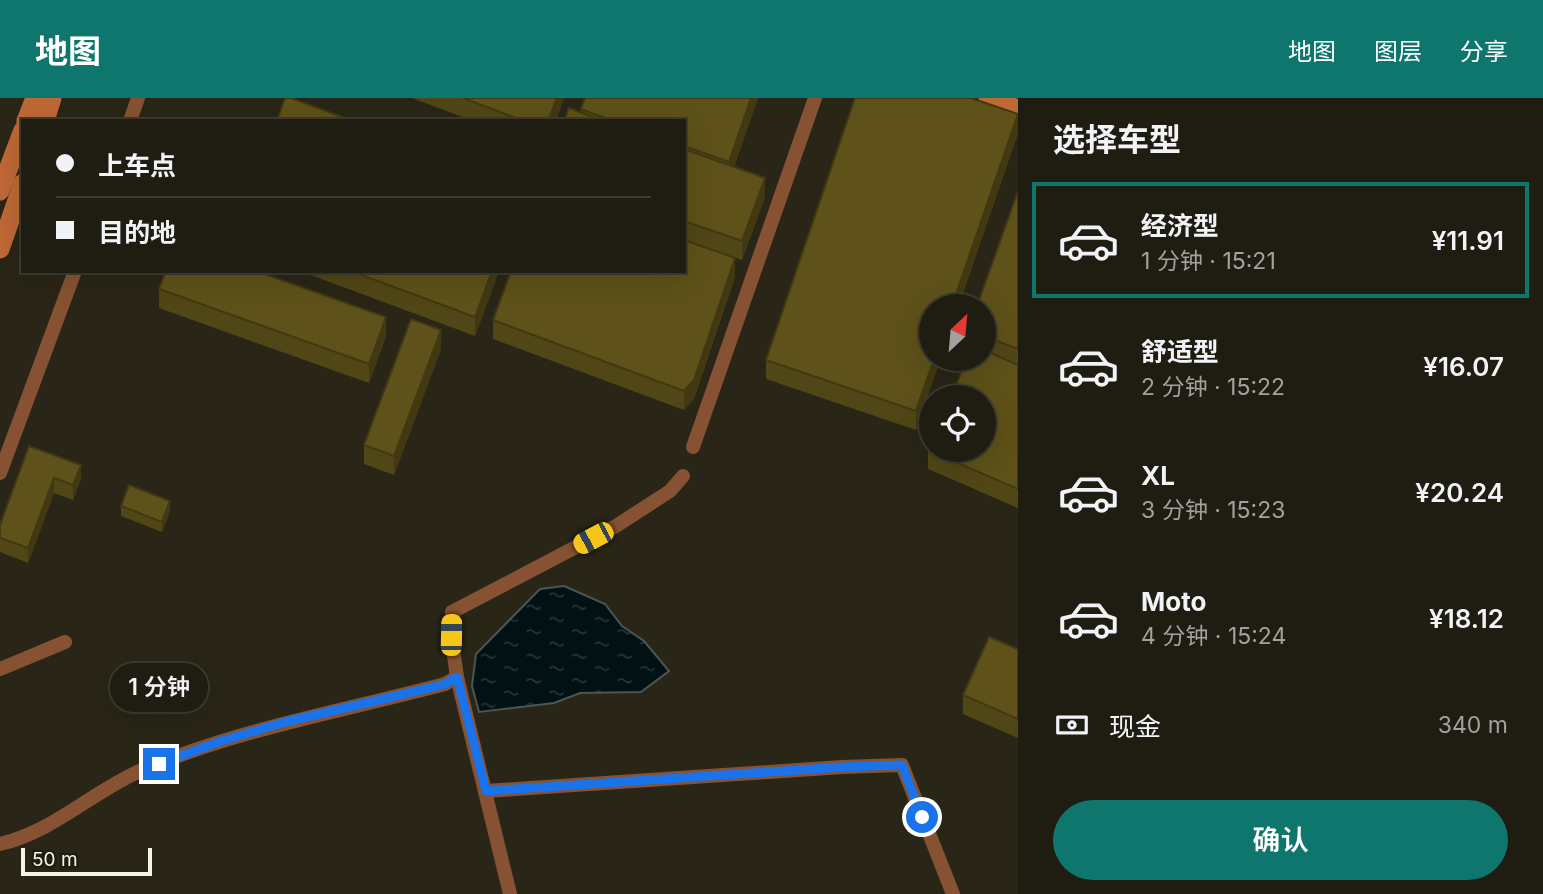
<!DOCTYPE html>
<html lang="zh">
<meta charset="utf-8">
<style>
:root{--surface:#1f1c11;--page:#27251a;--text:#f1f3f6;--muted:#a1a19f;--line:#3c3a31;--accent:#0f766e}
body{margin:0;font-family:Inter,"Noto Sans SC",sans-serif;background:var(--page);color:var(--text);height:100vh;display:flex;flex-direction:column;font-size:26px;white-space:nowrap}
*{box-sizing:border-box;margin:0}
p{font-size:23px;color:var(--muted)}
.icon{flex:none;width:38px;height:38px;fill:none;stroke:currentColor;stroke-width:2;stroke-linecap:round;stroke-linejoin:round}
.map{position:relative;flex:1;overflow:hidden}
.side{display:flex;flex-direction:column;background:var(--surface);width:525px}
.side>*{flex:none}
.banner{position:absolute;left:21px;top:21px;width:665px;height:154px;border-radius:0px;box-shadow:0 7px 28px #0002,0 0 0 2px var(--line);display:grid;align-content:center;height:154px;padding:0 35px;background:var(--surface)}
.needle{width:46px;rotate:26deg}
.buttons{position:absolute;left:919px;top:196px;display:grid;gap:14px}
.buttons a{display:grid;place-items:center;width:77px;height:77px;border-radius:50%;background:var(--surface);box-shadow:0 7px 28px #0002,0 0 0 2px var(--line);font-size:35px}
.scale{position:absolute;left:21px;bottom:18px;width:131px;box-sizing:border-box;padding-left:7px;border:4px solid #f6f3ea;border-top:0;font-size:19px;line-height:24px;white-space:nowrap;color:#f6f3ea;-webkit-text-stroke:5px #201c0e;paint-order:stroke}
.end{position:absolute;width:32px;height:32px;margin:-16px;border:9px solid #1a73e8;background:#fff;box-shadow:0 0 0 4px #fff}
.from{border-radius:50%}
.bubble{position:absolute;height:49px;border-radius:24px;background:var(--surface);box-shadow:0 7px 28px #0002,0 0 0 2px var(--line);font-size:23px;font-weight:600;line-height:49px;text-align:center}
.car{position:absolute;width:21px;height:42px;margin:-21px -10px;border-radius:9px;box-shadow:0 0 5px 2px #0007;background:linear-gradient(#f5c518 24%,#345 0 40%,#f5c518 0 76%,#345 0 86%,#f5c518 0)}
.banner b{display:flex;align-items:center;gap:24px;height:66px;font-size:26px}
.banner b+b{border-top:2px solid var(--line)}
.banner i{width:18px;height:18px;background:var(--text)}
ul{padding:0;list-style:none}
li{display:flex;align-items:center;gap:21px;height:116px;margin:0 14px 10px;padding:0 21px;border:4px solid transparent;border-radius:0px}
li div{flex:1}
li b{display:block;font-size:26px}
li em{font-style:normal;font-weight:600}
li.selected{border-color:var(--accent)}
li>.icon{width:63px;height:63px;stroke-width:1.5}
h2{padding:0 35px;font-size:32px;line-height:84px}
.pay{display:flex;align-items:center;gap:18px;height:77px;padding:0 35px;font-size:26px}
.pay p{margin-inline-start:auto}
.action{display:flex;gap:14px;margin-top:auto;padding:14px 35px}
.action a{flex:1;height:80px;border-radius:42px;background:var(--accent);color:#fff;font-size:28px;font-weight:600;line-height:80px;text-align:center}
header{display:flex;align-items:center;gap:42px;box-sizing:border-box;height:98px;padding:0 35px;background:var(--accent);color:#fff}
header strong{font-size:33px}
nav{display:flex;gap:38px;margin-inline-start:auto;font-size:24px}
main{display:flex;flex:1;min-height:0}
.map>svg:first-child{display:block}
.water{fill:url(#water-ripples);stroke:#4b5654;stroke-width:2}
.lines{fill:none;stroke-linecap:round;stroke-linejoin:round}
.street{stroke:#875233;stroke-width:14}
.secondary{stroke:#be6835;stroke-width:19}
.wall{fill:#514616}
.shaded-wall{fill:#423912}
.building{fill:#5e5119;stroke:#423912;stroke-width:2}
.route{stroke:#1a73e8;stroke-width:9}
</style>
<header>
<strong>地图</strong>
<nav><a>地图</a><a>图层</a><a>分享</a></nav>
</header>
<main>
<div class="map">
<svg width="1018" height="796" viewBox="0 0 1018 796">
<defs>
<pattern id="water-ripples" width="26" height="14" patternUnits="userSpaceOnUse" patternTransform="scale(1.75)"><rect width="26" height="14" fill="#021214"/><path d="M2 4q2-2 4 0t4 0M15 11q2-2 4 0t4 0" fill="none" stroke="#283536"/></pattern>
</defs>
<rect width="100%" height="100%" fill="#292617"/>
<path class="water" d="M564 488 605 506 622 528 644 543 669 573 641 594 580 595 554 605 479 614 472 588 476 556 540 491Z"/>
<g class="lines">
<g class="street">
<path d="M130 23 138 0"/>
<path d="M693 349 815 0"/>
<path d="M0 375 75 173"/>
<path d="M0 571 65 544"/>
<path d="M486 693 842 669 902 667 953 796"/>
<path d="M0 746C53 734 93 693 142 672 239 631 343 613 445 586L457 579"/>
<path d="M510 796 457 579 451 537 452 514 616 428 670 393 683 378"/>
</g>
<g class="secondary">
<path d="M988 0 1018 11"/>
<path d="M26 23 35 0"/>
<path d="M45 23 52 0"/>
<path d="M0 93 23 32"/>
<path d="M0 151 23 85"/>
</g>
</g>
<g class="wall">
<path d="M412 0H564L556 23H473Z"/>
<path d="M758 0 734 69 765 99 742 162 684 142V23H564L581 15V11Z"/>
<path d="M1018 35 916 332 766 281V262Z"/>
<path d="M1018 97V410L928 371V352L984 261V208Z"/>
<path d="M300 173H499L475 238Z"/>
<path d="M735 179 694 301 684 312 493 241V222Z"/>
<path d="M159 191 386 238 369 285 159 210Z"/>
<path d="M441 251 394 377 364 366V347Z"/>
<path d="M29 348 81 381 73 402 54 395 28 465 0 454V427Z"/>
<path d="M121 408 170 413 162 434 121 418Z"/>
<path d="M1018 551V640L963 616V597Z"/>
</g>
<g class="shaded-wall">
<path d="M557 0H564L556 23H548Z"/>
<path d="M751 0H758L729 83V64Z"/>
<path d="M1018 16V35L958 208H952Z"/>
<path d="M765 80V99L742 162V143Z"/>
<path d="M735 160V179L694 301 684 312V293Z"/>
<path d="M492 173H499L475 238V219Z"/>
<path d="M386 219V238L369 285V266Z"/>
<path d="M441 232V251L394 377V358Z"/>
<path d="M934 261H940L916 332V313Z"/>
<path d="M81 367V381L73 402V387Z"/>
<path d="M54 380V395L28 465V450Z"/>
<path d="M170 403V413L162 434V424Z"/>
</g>
<g class="building">
<path d="M285 0H291L353 23H277Z"/>
<path d="M463 0H557L548 23H524Z"/>
<path d="M585 0H751L729 64 684 48V23H613L581 11Z"/>
<path d="M855 0H971L1018 16 952 208H931V261H934L916 313 766 262Z"/>
<path d="M569 10 603 23H564Z"/>
<path d="M684 51 765 80 742 143 684 123Z"/>
<path d="M1017 96 1018 97V251L984 238V208H977Z"/>
<path d="M684 142 735 160 694 282 684 293 493 222 511 173H684Z"/>
<path d="M166 173H256L386 219 369 266 159 191Z"/>
<path d="M351 173H492L475 219Z"/>
<path d="M411 221 441 232 394 358 364 347Z"/>
<path d="M984 252 1018 267V391L928 352 931 345V352H984V299H951L967 261H984Z"/>
<path d="M29 348 81 367 73 387 54 380 28 450 0 440V427Z"/>
<path d="M129 387 170 403 162 424 121 408Z"/>
<path d="M989 539 1018 551V621L963 597Z"/>
</g>
<g class="lines">
<path class="route" d="M159 666 218 644 285 624 400 597 445 586 457 579 486 693 842 669 902 667 922 719"/>
</g>
</svg>
<div class="buttons">
<a><svg class="needle" viewBox="-14 -14 28 28"><path d="M0-13l5 13h-10z" fill="#e53935"/><path d="M0 13l5-13h-10z" fill="#a1a19f"/></svg></a>
<a><svg class="icon" aria-label="locate" viewBox="0 0 24 24"><circle cx="12" cy="12" r="6"/><path d="M12 2v4M12 18v4M2 12h4M18 12h4"/></svg></a>
</div>
<div class="scale">50 m</div>
<i class="end from" style="left:922px;top:719px"></i>
<i class="end" style="left:159px;top:666px"></i>
<div class="bubble" style="left:110px;top:565px;width:98px">1 分钟</div>
<i class="car" style="left:593px;top:440px;rotate:242deg"></i>
<i class="car" style="left:451px;top:537px;rotate:1deg"></i>
<div class="banner">
<b><i class="from"></i>上车点</b>
<b><i></i>目的地</b>
</div>
</div>
<section class="side">
<h2>选择车型</h2>
<ul>
<li class="selected"><svg class="icon" aria-label="car" viewBox="0 0 24 24"><path d="M5 17H2v-5l4-1 3-4h7l3 4 3 1v5h-3M9 17h6M6 11h13"/><circle cx="7" cy="17" r="2"/><circle cx="17" cy="17" r="2"/></svg><div><b>经济型</b><p>1 分钟 · 15:21</p></div><em>¥11.91</em></li>
<li><svg class="icon" aria-label="car" viewBox="0 0 24 24"><path d="M5 17H2v-5l4-1 3-4h7l3 4 3 1v5h-3M9 17h6M6 11h13"/><circle cx="7" cy="17" r="2"/><circle cx="17" cy="17" r="2"/></svg><div><b>舒适型</b><p>2 分钟 · 15:22</p></div><em>¥16.07</em></li>
<li><svg class="icon" aria-label="car" viewBox="0 0 24 24"><path d="M5 17H2v-5l4-1 3-4h7l3 4 3 1v5h-3M9 17h6M6 11h13"/><circle cx="7" cy="17" r="2"/><circle cx="17" cy="17" r="2"/></svg><div><b>XL</b><p>3 分钟 · 15:23</p></div><em>¥20.24</em></li>
<li><svg class="icon" aria-label="car" viewBox="0 0 24 24"><path d="M5 17H2v-5l4-1 3-4h7l3 4 3 1v5h-3M9 17h6M6 11h13"/><circle cx="7" cy="17" r="2"/><circle cx="17" cy="17" r="2"/></svg><div><b>Moto</b><p>4 分钟 · 15:24</p></div><em>¥18.12</em></li>
</ul>
<div class="pay"><svg class="icon" aria-label="cash" viewBox="0 0 24 24"><path d="M3 7h18v10H3z"/><circle cx="12" cy="12" r="2"/></svg>现金<p>340 m</p></div>
<div class="action"><a>确认</a></div>
</section>
</main>
